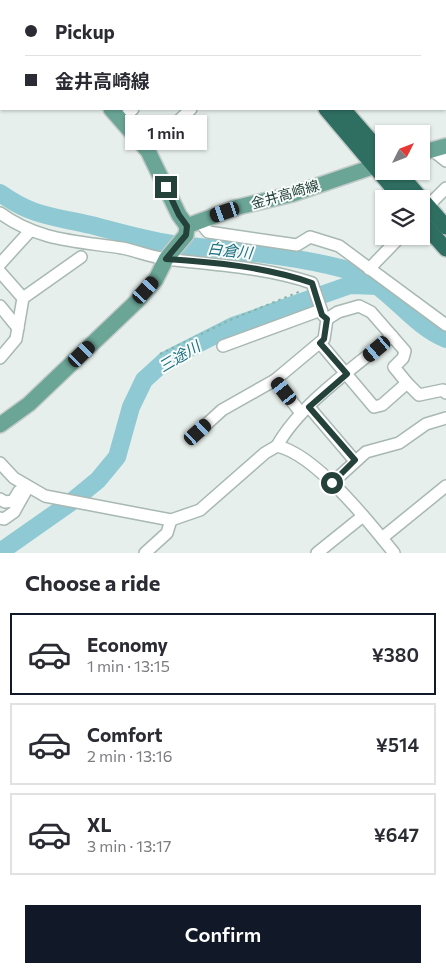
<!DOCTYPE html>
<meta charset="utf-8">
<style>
:root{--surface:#fff;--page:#f7f7f7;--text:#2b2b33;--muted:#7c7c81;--line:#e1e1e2;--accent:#111827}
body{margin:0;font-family:Commissioner,"Noto Sans JP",sans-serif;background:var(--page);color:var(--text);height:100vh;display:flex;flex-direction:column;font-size:19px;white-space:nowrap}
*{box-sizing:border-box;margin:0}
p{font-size:16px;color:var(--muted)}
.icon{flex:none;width:28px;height:28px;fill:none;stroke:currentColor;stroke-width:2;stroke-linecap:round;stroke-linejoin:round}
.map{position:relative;height:553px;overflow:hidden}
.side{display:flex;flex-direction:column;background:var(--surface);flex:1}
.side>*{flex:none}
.top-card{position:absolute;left:0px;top:0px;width:446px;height:110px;box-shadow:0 1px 4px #0004;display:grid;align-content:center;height:110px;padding:0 25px;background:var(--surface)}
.needle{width:32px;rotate:48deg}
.buttons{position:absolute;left:375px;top:125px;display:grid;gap:10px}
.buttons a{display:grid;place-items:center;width:55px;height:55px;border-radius:0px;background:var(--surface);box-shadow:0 1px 4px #0004;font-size:25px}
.end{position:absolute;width:22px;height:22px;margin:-11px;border:6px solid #24423a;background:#fff;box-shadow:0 0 0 2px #fff}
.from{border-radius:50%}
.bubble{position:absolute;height:35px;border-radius:0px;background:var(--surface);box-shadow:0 1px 4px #0004;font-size:16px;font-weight:600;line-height:35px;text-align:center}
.car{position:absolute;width:15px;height:30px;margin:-15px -8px;border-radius:6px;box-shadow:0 0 4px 1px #0007;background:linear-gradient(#222 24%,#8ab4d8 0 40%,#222 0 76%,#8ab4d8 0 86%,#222 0)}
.top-card b{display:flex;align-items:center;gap:18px;height:48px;font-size:19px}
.top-card b+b{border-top:1px solid var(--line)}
.top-card i{width:12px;height:12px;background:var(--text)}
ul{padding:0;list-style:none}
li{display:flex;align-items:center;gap:15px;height:82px;margin:0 10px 8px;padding:0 15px;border:2px solid var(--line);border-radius:0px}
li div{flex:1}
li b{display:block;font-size:19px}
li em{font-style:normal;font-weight:600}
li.on{border-color:var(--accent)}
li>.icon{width:45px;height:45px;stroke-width:1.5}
h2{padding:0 25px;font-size:22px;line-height:60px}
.button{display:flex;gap:10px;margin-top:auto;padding:10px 25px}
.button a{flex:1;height:58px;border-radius:0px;background:var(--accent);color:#fff;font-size:20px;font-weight:600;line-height:58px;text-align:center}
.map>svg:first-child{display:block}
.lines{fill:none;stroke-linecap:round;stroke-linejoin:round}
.river{stroke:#8ec9d4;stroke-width:18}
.minor-casing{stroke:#a8b8b2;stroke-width:14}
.major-casing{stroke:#c2cac8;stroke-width:18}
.highway-casing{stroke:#c2cac8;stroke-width:18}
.path{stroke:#86b3a5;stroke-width:2;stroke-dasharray:2.5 4;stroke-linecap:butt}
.minor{stroke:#fff;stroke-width:11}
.major{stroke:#6aa596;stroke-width:15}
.highway{stroke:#2f6f62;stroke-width:15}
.route{stroke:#24423a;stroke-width:6}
.labels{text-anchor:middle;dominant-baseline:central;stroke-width:4;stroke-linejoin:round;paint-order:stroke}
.street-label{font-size:14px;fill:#24423a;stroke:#f7fbf9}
.water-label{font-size:15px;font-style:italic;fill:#1c6f80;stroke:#f7fbf9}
</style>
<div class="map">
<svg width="446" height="553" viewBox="0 0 446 553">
<rect width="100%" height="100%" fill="#e6efeb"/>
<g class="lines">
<g class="river">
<path d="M0 193C34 217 52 216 91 225 118 232 145 240 172 244 230 251 288 254 344 269 388 281 407 323 446 339"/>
<path d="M0 552 70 503 98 480 117 457 131 407 144 380 166 360 233 326 350 285 380 286"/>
</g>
<defs>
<g id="minor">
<path d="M121 120 133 109"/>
<path d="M159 139 191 109"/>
<path d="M432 150 446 161"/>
<path d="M428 206 446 188"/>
<path d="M0 213C38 241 77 241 122 248 137 251 151 257 166 259 215 265 265 267 312 283L323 315 327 319 324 339 275 380 222 410 198 432"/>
<path d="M200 222 208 232 297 245 310 237 339 246 446 325"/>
<path d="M0 264 30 231"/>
<path d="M369 269 401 236"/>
<path d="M0 272 23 298"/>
<path d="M0 306 18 328"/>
<path d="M320 343 374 407 382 405 407 383 394 367 403 358 405 351 371 312 359 306 338 312 327 319"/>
<path d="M223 346 321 310"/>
<path d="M0 358 16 339 23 298 81 257"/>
<path d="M275 380 301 413"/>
<path d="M407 383 419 395 443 390 446 393"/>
<path d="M309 407 355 461"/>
<path d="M277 446C300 404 355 367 392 336"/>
<path d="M0 463 14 478 45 496 171 520 200 510 265 453 277 446C315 454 370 523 394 553"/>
<path d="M332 483 366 452 399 443 426 424 446 418"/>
<path d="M0 499 5 502 13 501 19 491"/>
<path d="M0 518 4 519 14 512 28 487"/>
<path d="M382 538 446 486"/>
<path d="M145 553 167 533 171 520"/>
<path d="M317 553 363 516"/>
</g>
<g id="major">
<path d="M15 0 16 1"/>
<path d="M421 153 446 146"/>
<path d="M187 226 238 207 293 194 384 163"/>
<path d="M0 425 29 404 136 302 156 279 166 259 186 235 187 226 179 215 148 151 111 109"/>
</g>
<g id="highway">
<path d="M234 0 235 1"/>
<path d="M251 0 252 1"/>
<path d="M326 109 402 199"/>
<path d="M343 109 384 156"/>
<path d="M397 171 446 227"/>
<path d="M421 221 446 249"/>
</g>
</defs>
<use href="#minor" class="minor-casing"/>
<use href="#major" class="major-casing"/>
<use href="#highway" class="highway-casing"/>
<path class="path" d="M160 354 228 321 301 291"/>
<use href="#minor" class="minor"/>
<use href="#major" class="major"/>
<use href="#highway" class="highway"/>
</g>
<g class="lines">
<path class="route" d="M166 187 179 215 187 226 186 235 166 259C214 262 266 267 312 283L322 315 327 319 324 339 320 343 347 374 309 407 355 460 332 483"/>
</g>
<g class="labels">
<g class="street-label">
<text transform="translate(285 194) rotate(-16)">金井高崎線</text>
</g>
<g class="water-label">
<text transform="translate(230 250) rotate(6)">白倉川</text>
<text transform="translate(179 356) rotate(-31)">三途川</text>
</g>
</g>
</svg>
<div class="buttons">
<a><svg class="needle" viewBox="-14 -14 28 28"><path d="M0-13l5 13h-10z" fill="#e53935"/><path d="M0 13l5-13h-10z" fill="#7c7c81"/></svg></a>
<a><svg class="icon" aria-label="layers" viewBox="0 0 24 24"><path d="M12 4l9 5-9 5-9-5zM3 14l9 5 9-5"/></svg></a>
</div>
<i class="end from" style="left:332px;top:483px"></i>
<i class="end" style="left:166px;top:187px"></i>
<div class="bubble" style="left:125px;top:115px;width:82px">1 min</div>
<i class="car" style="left:225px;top:212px;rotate:251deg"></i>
<i class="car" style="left:146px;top:290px;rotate:42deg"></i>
<i class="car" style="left:377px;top:349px;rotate:230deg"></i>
<i class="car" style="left:82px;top:354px;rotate:46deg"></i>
<i class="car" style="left:284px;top:391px;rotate:322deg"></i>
<i class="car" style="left:198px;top:432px;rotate:48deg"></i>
<div class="top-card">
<b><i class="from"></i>Pickup</b>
<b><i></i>金井高崎線</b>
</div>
</div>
<section class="side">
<h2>Choose a ride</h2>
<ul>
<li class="on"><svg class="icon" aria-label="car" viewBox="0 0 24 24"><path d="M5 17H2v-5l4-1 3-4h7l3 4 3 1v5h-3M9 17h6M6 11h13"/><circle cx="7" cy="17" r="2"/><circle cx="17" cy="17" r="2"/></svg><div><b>Economy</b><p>1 min · 13:15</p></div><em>¥380</em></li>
<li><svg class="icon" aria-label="car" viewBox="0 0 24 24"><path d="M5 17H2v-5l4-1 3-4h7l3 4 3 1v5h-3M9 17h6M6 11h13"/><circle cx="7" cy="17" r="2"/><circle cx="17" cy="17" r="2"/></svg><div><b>Comfort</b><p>2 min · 13:16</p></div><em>¥514</em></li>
<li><svg class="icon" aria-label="car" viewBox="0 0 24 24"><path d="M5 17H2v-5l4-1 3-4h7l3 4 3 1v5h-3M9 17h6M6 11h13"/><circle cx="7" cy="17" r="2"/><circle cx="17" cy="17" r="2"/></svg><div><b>XL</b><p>3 min · 13:17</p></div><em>¥647</em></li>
</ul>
<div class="button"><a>Confirm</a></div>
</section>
